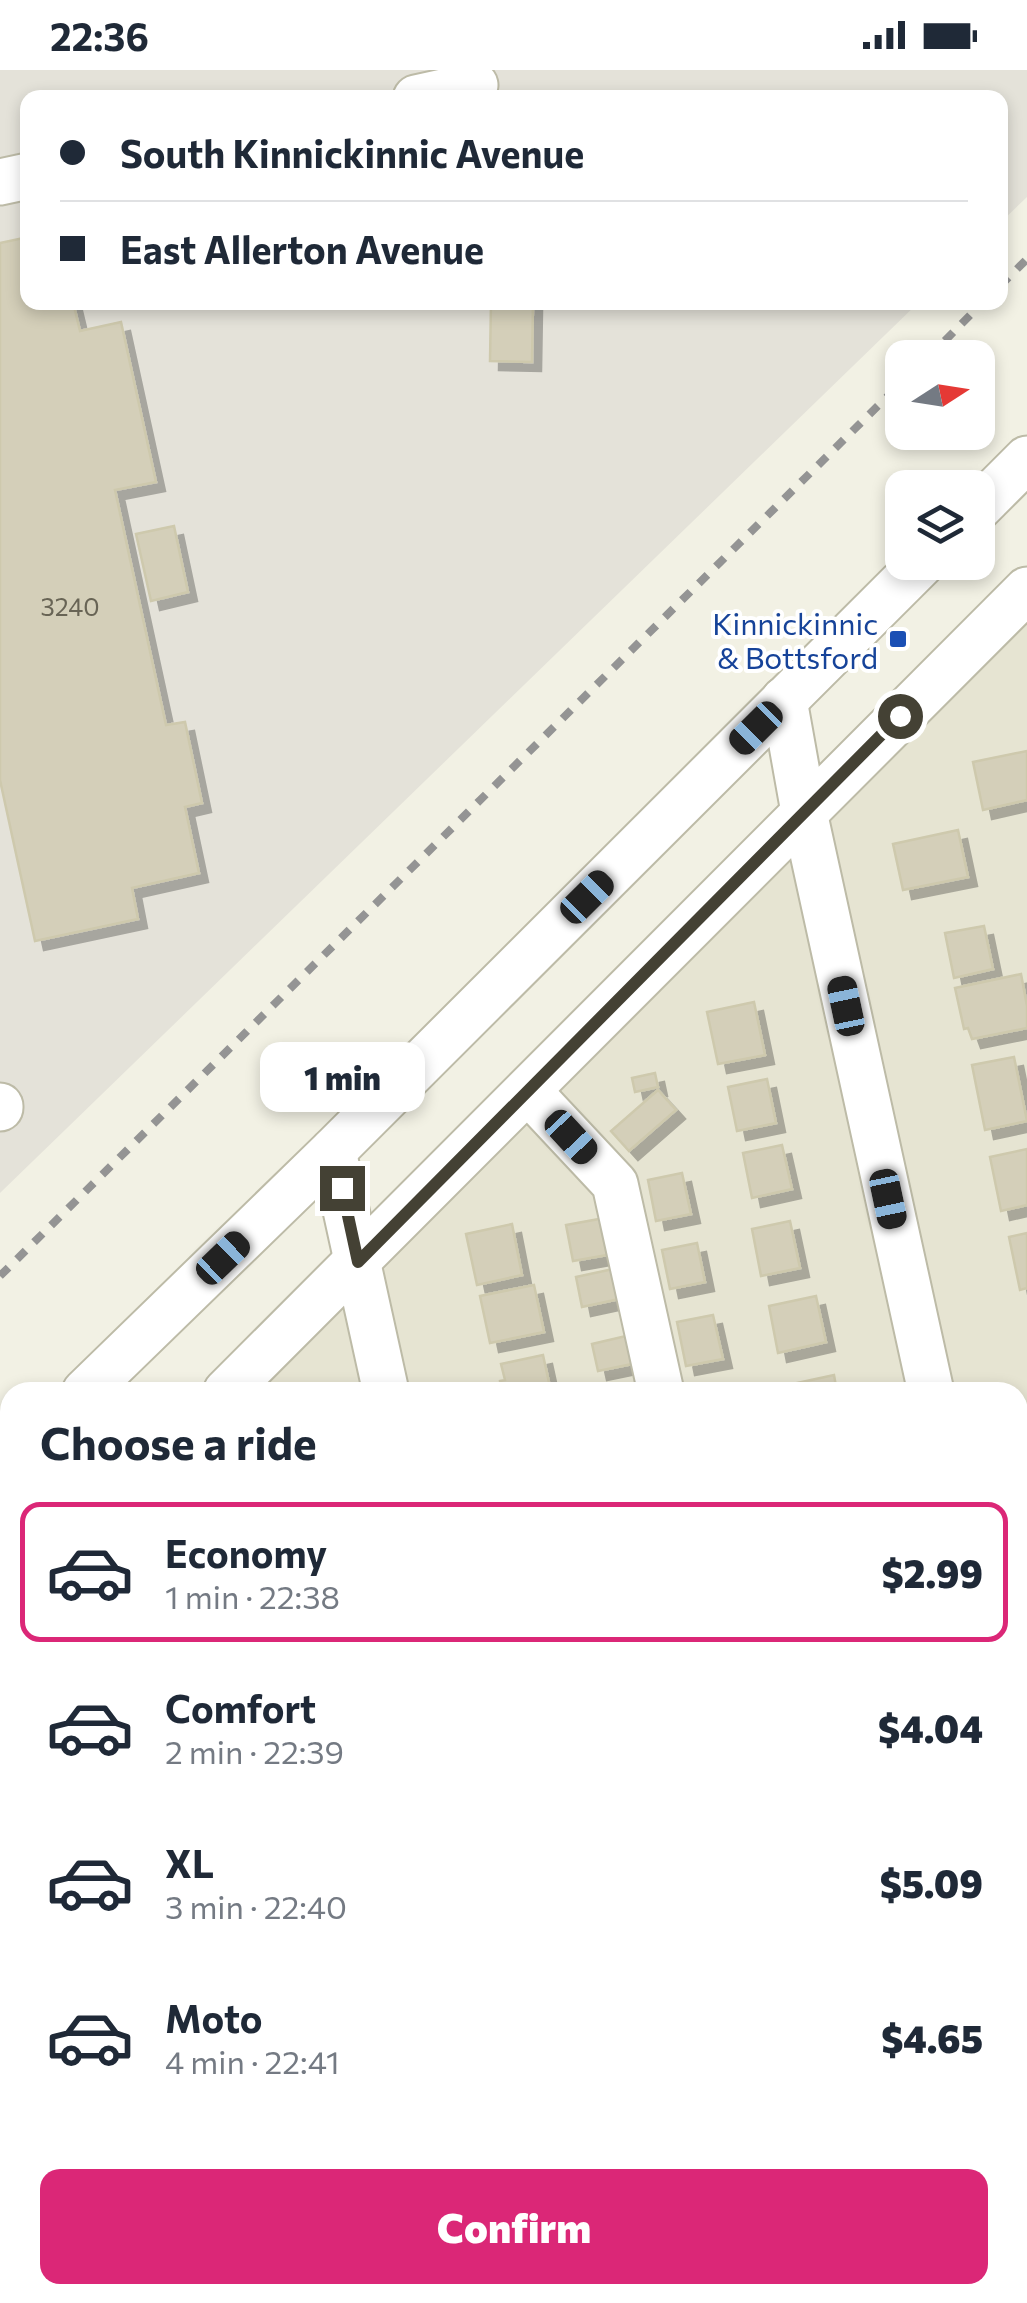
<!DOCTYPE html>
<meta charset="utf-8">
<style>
:root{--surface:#fff;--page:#f6f6f7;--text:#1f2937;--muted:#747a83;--line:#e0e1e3;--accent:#db2777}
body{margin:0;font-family:Commissioner,sans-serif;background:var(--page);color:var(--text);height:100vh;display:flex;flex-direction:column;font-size:38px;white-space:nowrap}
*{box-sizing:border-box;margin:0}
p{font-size:32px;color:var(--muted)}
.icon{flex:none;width:55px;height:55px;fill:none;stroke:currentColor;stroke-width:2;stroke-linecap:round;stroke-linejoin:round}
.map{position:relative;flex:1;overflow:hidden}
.details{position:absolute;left:0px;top:1312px;width:1028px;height:922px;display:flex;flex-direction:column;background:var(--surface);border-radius:30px 30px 0 0;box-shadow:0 5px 15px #0003}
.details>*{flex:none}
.hud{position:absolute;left:20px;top:20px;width:988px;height:220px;border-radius:20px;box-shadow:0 5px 15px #0003;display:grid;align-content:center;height:220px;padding:0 40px;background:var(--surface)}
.needle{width:65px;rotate:78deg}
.fabs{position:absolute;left:885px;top:270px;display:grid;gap:20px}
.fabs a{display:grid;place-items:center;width:110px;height:110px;border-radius:20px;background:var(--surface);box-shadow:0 5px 15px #0003;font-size:50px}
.end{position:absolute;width:45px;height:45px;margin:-22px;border:12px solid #444134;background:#fff;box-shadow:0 0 0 5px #fff}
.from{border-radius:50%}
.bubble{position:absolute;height:70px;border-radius:20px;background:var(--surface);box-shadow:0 5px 15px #0003;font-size:32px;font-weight:800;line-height:70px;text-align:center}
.car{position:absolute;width:30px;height:60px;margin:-30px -15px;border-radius:12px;box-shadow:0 0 8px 2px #0007;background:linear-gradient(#222 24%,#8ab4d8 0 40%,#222 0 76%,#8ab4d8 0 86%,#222 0)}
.hud b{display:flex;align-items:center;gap:35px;height:95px;font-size:38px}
.hud b+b{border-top:2px solid var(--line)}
.hud i{width:25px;height:25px;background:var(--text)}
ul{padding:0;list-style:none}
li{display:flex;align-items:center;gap:30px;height:140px;margin:0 20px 15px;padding:0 20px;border:5px solid transparent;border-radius:20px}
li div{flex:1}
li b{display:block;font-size:38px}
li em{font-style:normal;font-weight:800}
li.current{border-color:var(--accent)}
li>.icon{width:90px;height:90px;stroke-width:1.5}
h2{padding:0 40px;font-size:45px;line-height:120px}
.action{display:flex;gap:20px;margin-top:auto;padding:20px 40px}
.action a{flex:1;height:115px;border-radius:20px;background:var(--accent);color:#fff;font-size:40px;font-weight:800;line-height:115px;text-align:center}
.status{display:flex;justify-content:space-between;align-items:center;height:70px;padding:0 50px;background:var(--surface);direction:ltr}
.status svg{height:28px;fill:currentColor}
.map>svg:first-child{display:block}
.residential{fill:#e6e4d2}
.industrial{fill:#e4e2d9}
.building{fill:#d4cfb9;stroke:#cec9ad;stroke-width:2.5;filter:url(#shadow)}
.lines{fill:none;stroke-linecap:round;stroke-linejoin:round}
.minor-casing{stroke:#bdbba7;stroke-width:49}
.minor{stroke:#fff;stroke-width:45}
.rail{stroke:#949494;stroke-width:8;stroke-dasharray:12 12;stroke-linecap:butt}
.route{stroke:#444134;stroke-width:12}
.transit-dot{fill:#1a4fb4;stroke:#fff;stroke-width:4}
.labels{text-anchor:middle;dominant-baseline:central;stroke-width:8;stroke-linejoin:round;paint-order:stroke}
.number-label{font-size:25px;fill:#686455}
.transit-label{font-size:30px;fill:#164399;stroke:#fff;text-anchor:end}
</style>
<div class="status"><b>22:36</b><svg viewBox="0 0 49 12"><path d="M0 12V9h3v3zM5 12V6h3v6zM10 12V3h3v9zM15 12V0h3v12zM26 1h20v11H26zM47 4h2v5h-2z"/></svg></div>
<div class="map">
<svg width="1027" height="2233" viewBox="0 0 1027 2233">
<defs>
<filter id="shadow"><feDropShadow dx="9" dy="9" stdDeviation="0" flood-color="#0004"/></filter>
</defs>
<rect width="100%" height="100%" fill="#f2f1e4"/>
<path class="residential" d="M1027 546V2233H0V1565L10 1555V2225H1018V1322H244Z"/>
<path class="industrial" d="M0 0H1027V127L1000 153V28H28V232L918 233 0 1123Z"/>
<g class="building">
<path d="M28 167V232H73L80 261 121 252 156 412 115 420 166 655 185 652 202 733 185 737 199 803 132 818 138 849 35 871 0 710V173Z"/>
<path d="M491 232H533L532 292 490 291Z"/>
<path d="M174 456 188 522 151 531 136 464Z"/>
<path d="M1027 681V730L983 740 973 692Z"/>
<path d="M958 760 968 807 903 820 893 774Z"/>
<path d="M984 856 993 899 954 908 945 863Z"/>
<path d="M1021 904 1027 936V958L972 969 968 958 964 959 955 918Z"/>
<path d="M754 932 765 985 718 994 707 942Z"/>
<path d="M1014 987 1027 1051 985 1060 972 995Z"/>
<path d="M655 1003 658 1017 635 1022 632 1008Z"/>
<path d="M767 1009 776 1053 737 1061 728 1017Z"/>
<path d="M658 1020 676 1040 629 1081 611 1061Z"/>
<path d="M782 1075 792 1119 752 1128 743 1083Z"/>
<path d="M1027 1079V1135L1001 1141 990 1087Z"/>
<path d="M682 1103 691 1144 656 1151 648 1110Z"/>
<path d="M599 1149 607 1185 573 1191 566 1155Z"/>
<path d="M790 1151 800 1198 761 1206 752 1159Z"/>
<path d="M512 1154 522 1205 477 1215 466 1164Z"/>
<path d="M1027 1163V1218L1020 1220 1009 1167Z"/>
<path d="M697 1173 705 1212 670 1219 662 1180Z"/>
<path d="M613 1199 619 1229 582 1237 576 1207Z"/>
<path d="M534 1215 544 1262 490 1273 480 1226Z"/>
<path d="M816 1226 826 1272 778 1283 769 1236Z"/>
<path d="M713 1245 723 1289 686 1296 677 1252Z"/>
<path d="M626 1266 632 1294 598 1301 592 1274Z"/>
<path d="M543 1285 551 1322H502L500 1311 505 1310 501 1294Z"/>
<path d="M834 1305 837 1322H790L788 1315Z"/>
<path d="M1027 2216V2233H989L987 2225H1018V2218Z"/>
<path d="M145 2225H212L213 2227 185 2233H146Z"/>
</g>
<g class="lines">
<defs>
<g id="minor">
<path d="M416 28 475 15"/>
<path d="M0 112 28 106"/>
<path d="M978 438 1027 389"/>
<path d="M784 630 804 742 931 1322"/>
<path d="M528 1021 615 1114 661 1322"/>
<path d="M0 1036V1038"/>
<path d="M333 1081 386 1322"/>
<path d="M85 1322 333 1081 923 492"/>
<path d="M226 1322 1027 520"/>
<path d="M0 1405 10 1396"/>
<path d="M0 1549 10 1539"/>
<path d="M1018 1723 1027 1766"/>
<path d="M0 2078 10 2124"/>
<path d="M1018 2141 1027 2139"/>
<path d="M32 2225 34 2233"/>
<path d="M311 2225 313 2233"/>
<path d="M860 2225 861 2233"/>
<path d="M588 2233 626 2225"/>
</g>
</defs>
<use href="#minor" class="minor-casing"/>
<use href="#minor" class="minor"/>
<g class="rail">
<path d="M1000 216 1027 189"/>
<path d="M928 288 983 232"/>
<path d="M0 1206 902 312"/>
</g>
</g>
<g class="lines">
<path class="route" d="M342 1118 358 1192 900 646"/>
</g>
<rect class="transit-dot" x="888" y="559" width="20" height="20" rx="5"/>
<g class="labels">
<g class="number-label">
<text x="70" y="536">3240</text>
</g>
<g class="transit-label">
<text x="878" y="552">Kinnickinnic<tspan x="878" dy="34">&amp; Bottsford</tspan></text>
</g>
</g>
</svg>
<div class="fabs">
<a><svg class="needle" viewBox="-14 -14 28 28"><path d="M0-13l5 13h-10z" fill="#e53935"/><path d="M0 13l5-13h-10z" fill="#747a83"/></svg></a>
<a><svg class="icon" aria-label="layers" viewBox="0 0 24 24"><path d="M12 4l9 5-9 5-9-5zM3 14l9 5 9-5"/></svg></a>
</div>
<i class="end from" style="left:900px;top:646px"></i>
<i class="end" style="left:342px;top:1118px"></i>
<div class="bubble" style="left:260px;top:972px;width:165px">1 min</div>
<i class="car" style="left:756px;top:658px;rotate:225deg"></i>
<i class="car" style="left:587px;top:827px;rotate:45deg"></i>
<i class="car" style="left:846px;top:936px;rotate:348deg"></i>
<i class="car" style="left:571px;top:1067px;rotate:137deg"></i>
<i class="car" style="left:888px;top:1129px;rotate:168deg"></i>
<i class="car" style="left:223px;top:1188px;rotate:46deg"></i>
<div class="hud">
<b><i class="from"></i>South Kinnickinnic Avenue</b>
<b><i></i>East Allerton Avenue</b>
</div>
<section class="details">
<h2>Choose a ride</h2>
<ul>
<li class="current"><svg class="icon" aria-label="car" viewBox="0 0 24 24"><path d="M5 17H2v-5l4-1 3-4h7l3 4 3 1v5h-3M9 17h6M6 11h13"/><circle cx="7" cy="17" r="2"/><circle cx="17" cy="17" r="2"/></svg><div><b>Economy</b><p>1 min · 22:38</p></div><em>$2.99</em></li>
<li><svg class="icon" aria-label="car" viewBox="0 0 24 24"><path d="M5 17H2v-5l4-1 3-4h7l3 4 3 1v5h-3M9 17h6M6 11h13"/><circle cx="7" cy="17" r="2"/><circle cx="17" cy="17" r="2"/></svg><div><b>Comfort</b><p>2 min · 22:39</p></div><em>$4.04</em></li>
<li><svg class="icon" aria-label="car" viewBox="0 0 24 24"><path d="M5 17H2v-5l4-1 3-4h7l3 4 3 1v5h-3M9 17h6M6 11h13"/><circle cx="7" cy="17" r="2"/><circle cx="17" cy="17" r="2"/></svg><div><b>XL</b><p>3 min · 22:40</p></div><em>$5.09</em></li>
<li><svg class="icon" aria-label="car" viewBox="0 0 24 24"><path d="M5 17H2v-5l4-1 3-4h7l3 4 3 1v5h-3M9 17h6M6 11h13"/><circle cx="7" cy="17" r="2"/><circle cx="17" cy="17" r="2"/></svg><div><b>Moto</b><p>4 min · 22:41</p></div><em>$4.65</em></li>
</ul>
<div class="action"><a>Confirm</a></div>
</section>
</div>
